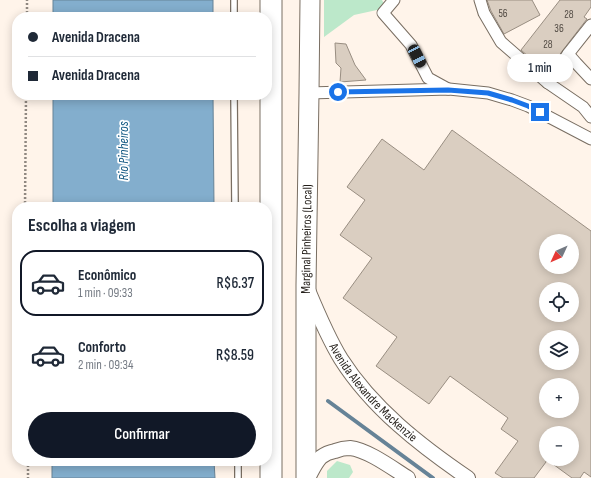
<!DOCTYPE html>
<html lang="pt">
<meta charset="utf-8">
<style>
:root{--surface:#fff;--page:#f2f2f3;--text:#1f2937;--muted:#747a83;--line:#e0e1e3;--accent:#111827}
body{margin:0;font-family:"Sofia Sans Condensed",sans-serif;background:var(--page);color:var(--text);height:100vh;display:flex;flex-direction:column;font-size:15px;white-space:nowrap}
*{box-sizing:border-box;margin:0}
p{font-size:13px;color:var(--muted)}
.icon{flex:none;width:22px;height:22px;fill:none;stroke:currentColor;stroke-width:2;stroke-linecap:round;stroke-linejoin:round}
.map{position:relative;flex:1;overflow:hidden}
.drawer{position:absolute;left:12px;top:202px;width:260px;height:264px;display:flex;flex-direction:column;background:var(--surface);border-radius:16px;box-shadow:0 2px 10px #0003}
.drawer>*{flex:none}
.hud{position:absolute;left:12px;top:12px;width:260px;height:88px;border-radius:16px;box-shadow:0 2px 10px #0003;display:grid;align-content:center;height:88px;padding:0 16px;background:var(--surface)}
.needle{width:26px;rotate:226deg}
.fabs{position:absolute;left:539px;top:234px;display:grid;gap:8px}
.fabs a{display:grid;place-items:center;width:40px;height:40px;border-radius:50%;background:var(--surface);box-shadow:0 2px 10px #0003;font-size:20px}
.end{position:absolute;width:18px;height:18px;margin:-9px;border:5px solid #1a73e8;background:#fff;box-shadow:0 0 0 2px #fff}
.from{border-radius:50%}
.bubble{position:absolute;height:28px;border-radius:14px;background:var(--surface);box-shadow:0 2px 10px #0003;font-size:13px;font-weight:600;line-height:28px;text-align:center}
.car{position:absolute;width:12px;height:24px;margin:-12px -6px;border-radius:5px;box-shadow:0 0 3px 1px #0007;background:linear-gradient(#222 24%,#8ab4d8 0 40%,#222 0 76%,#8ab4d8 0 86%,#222 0)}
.hud b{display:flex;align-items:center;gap:14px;height:38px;font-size:15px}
.hud b+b{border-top:1px solid var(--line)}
.hud i{width:10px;height:10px;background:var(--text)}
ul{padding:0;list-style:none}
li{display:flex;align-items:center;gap:12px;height:66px;margin:0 8px 6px;padding:0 8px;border:2px solid transparent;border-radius:16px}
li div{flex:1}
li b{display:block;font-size:15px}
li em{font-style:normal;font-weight:600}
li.active{border-color:var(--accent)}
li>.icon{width:36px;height:36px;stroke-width:1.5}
h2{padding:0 16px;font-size:18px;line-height:48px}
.action{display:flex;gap:8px;margin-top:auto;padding:8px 16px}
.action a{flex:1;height:46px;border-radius:24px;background:var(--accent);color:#fff;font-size:16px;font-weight:600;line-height:46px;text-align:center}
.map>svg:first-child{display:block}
.green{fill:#bce8ca}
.water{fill:#83aecd;stroke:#668397}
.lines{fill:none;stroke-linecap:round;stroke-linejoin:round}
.stream{stroke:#668397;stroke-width:4}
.building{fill:#dacec1;stroke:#998e82;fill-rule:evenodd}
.service-casing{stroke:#796e62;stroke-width:8}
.minor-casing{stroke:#796e62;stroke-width:13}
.tertiary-casing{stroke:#796e62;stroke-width:16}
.trunk-casing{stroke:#796e62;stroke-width:21}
.motorway-casing{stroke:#796e62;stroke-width:23}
.path{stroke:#908881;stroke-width:2.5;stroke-dasharray:2 2;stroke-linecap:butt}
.service{stroke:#fff;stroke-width:5.5}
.minor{stroke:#fff;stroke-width:11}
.tertiary{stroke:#fff;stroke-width:14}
.trunk{stroke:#fff;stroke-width:19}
.motorway{stroke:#fff;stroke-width:21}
.route{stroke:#1a73e8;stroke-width:5}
.labels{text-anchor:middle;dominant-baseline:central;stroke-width:3.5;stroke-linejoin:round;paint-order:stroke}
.number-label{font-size:11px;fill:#524b44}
.street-label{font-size:13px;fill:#241f1a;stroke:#fff}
.water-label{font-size:14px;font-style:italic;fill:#135983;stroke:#fff}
</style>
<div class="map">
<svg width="591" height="478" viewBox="0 0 591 478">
<rect width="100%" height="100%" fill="#fff4ea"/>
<g class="green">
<path d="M324 0H382L386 8 354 15 324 37Z"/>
<path d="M337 461 350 465 353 472 349 478H327V471Z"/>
</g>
<g class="water">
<rect x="53" y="0" width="160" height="17"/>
<path d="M53 95H213L214 207H53Z"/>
<path d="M52 461H214L215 478H52Z"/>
</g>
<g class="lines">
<path class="stream" d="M328 401 433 478"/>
</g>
<g class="building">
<path d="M487 0H532L540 15 504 34 491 11Z"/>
<path d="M560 0H591V7L584 17 587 19 563 50 547 73 521 50Z"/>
<path d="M335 43 346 44 355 65 366 80 340 82 341 68 336 63Z"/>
<path d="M452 130 591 231V477L584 472 580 478H572L546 459V462L534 478H503L495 473 518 441 501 429 508 418 450 376 429 404 376 366 397 337 343 298 372 258 340 235 365 200 347 187 382 139 424 170ZM546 241H572V267H546ZM546 289H572V315H546ZM546 337H572V363H546ZM546 385H572V411H546ZM546 433H572V459H546Z"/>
</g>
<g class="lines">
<defs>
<g id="service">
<path d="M234 17V0"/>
<path d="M234 95 235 207"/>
<path d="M238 478V461"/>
</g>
<g id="minor">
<path d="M394 0 383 13 411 45 428 78 448 89"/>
<path d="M480 0 484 13 501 42 548 83 583 107 591 117"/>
<path d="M568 54 576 63 591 79"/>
<path d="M548 83 568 54 591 25"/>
<path d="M309 93 449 89 488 93 512 100 528 106 591 139"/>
</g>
<g id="tertiary">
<path id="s1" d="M308 290C318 314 328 338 341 359 372 408 421 446 468 478"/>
<path d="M308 478C312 471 315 463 321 457 325 454 330 452 335 451 340 449 345 448 350 448 368 450 392 468 408 478"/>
</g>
<g id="trunk">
<path id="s2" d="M306 478V285L309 93 310 0"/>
</g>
<path id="motorway" d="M271 478V0"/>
</defs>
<use href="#service" class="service-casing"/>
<use href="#minor" class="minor-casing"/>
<use href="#tertiary" class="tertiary-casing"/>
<use href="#trunk" class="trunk-casing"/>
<use href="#motorway" class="motorway-casing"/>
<g class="path">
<path d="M27 17V0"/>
<path d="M25 207 26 95"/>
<path d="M28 461V478"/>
</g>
<use href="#service" class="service"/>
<use href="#minor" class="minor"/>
<use href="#tertiary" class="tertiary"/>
<use href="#trunk" class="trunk"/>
<use href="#motorway" class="motorway"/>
</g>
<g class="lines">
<path class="route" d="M338 92 448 90 488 93 512 100 528 106 540 112"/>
</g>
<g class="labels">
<g class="number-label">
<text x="503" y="13">56</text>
<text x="569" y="14">28</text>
<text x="559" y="28">36</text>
<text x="548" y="44">28</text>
</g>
<g class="street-label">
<text stroke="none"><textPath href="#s2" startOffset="239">Marginal Pinheiros (Local)</textPath></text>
<text stroke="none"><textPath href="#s1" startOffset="123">Avenida Alexandre Mackenzie</textPath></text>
</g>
<g class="water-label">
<text transform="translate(123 151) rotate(-90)">Rio Pinheiros</text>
</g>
</g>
</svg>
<div class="fabs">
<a><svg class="needle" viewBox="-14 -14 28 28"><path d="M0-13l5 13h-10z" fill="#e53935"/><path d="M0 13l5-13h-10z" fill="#747a83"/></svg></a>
<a><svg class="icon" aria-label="locate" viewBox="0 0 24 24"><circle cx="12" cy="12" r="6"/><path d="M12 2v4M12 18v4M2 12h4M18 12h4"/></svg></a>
<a><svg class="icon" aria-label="layers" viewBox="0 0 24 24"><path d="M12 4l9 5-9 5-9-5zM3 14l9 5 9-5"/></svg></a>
<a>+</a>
<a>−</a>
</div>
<i class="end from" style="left:338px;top:92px"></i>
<i class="end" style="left:540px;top:112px"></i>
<div class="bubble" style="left:507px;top:54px;width:66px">1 min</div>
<i class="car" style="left:417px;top:56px;rotate:153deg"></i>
<div class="hud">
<b><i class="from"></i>Avenida Dracena</b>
<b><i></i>Avenida Dracena</b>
</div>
<section class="drawer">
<h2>Escolha a viagem</h2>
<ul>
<li class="active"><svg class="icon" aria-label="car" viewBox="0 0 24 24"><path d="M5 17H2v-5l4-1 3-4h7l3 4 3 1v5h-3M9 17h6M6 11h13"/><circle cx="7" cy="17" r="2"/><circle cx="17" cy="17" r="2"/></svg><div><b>Econômico</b><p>1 min · 09:33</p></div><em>R$6.37</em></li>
<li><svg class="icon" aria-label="car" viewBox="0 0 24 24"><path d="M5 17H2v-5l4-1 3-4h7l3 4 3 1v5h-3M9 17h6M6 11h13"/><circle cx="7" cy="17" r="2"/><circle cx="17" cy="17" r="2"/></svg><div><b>Conforto</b><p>2 min · 09:34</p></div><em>R$8.59</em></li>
</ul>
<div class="action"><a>Confirmar</a></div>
</section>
</div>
